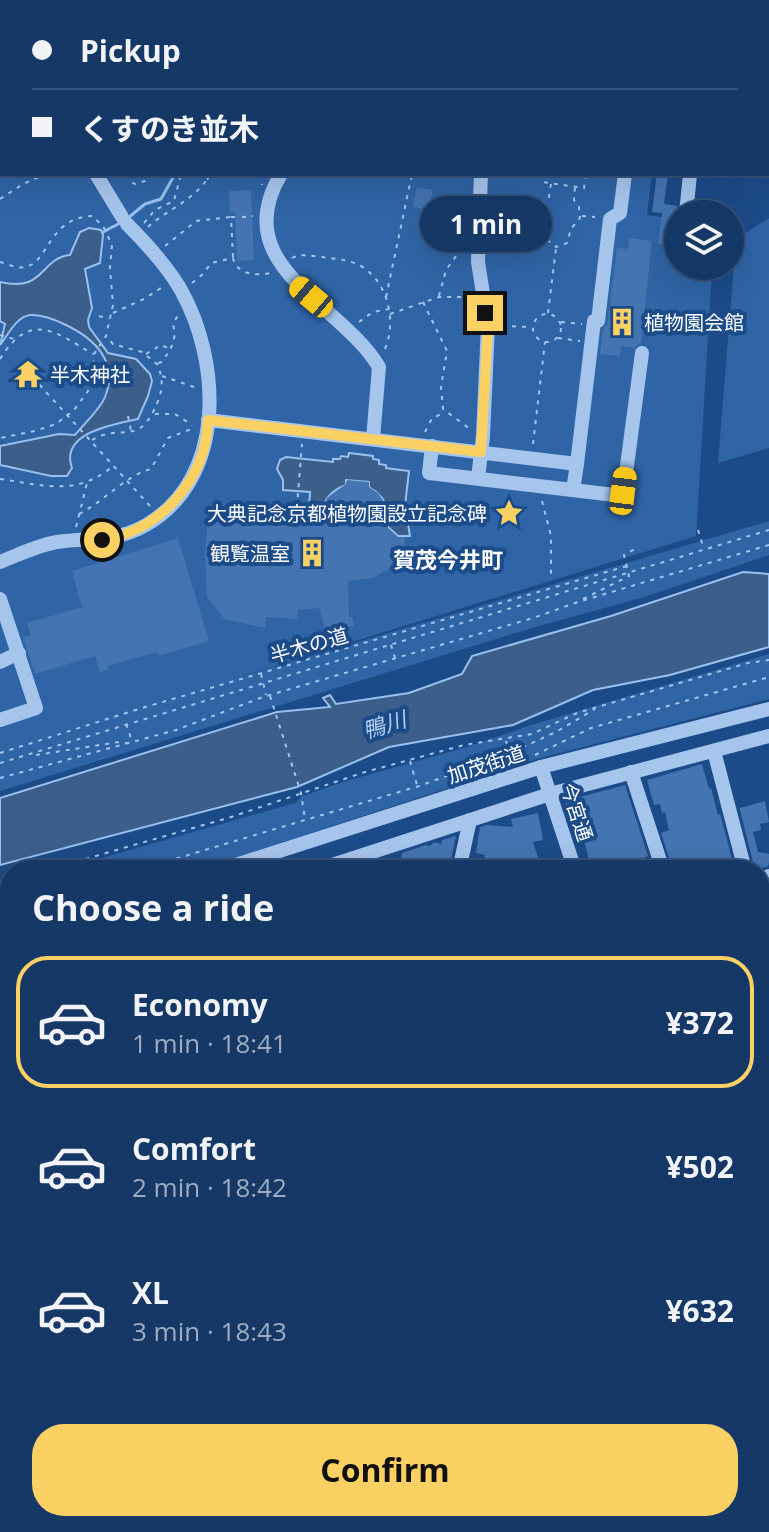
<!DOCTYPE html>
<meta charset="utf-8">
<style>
:root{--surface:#153867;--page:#224370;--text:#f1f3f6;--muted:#9dacc0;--line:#34527b;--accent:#fcd164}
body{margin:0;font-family:"Open Sans","Noto Sans JP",sans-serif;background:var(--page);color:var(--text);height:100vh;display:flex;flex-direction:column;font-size:30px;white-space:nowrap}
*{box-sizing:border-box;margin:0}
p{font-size:26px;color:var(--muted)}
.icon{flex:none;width:44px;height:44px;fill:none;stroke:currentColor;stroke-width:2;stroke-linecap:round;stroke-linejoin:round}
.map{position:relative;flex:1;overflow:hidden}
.drawer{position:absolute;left:0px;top:860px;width:770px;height:672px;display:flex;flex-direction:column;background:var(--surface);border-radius:32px 32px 0 0;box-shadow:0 8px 32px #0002,0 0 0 2px var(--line)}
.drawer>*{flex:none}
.banner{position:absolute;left:0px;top:0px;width:770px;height:176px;box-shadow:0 8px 32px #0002,0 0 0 2px var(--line);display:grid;align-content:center;height:176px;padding:0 32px;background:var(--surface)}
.tools{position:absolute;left:664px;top:200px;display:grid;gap:16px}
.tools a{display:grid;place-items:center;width:80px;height:80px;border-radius:50%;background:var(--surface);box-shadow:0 8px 32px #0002,0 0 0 2px var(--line);font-size:40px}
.end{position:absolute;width:36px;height:36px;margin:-18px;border:10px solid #fcd164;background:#111;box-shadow:0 0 0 4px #111}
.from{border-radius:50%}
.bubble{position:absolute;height:56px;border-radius:28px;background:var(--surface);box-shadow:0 8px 32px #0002,0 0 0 2px var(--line);font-size:26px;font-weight:700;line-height:56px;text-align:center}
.car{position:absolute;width:24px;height:48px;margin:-24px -12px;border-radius:10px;box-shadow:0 0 6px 2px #0007;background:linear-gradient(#f5c518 24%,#345 0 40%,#f5c518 0 76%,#345 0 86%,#f5c518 0)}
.banner b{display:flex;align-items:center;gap:28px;height:76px;font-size:30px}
.banner b+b{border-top:2px solid var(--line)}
.banner i{width:20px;height:20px;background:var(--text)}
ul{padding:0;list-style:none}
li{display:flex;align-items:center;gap:24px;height:132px;margin:0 16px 12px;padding:0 16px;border:4px solid transparent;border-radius:32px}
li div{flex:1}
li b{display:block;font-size:30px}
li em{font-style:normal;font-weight:700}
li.on{border-color:var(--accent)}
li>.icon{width:72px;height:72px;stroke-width:1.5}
h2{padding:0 32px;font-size:36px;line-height:96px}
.action{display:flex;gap:16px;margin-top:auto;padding:16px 32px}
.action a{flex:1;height:92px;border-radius:32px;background:var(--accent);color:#111;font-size:32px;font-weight:700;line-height:92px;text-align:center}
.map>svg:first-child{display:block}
.green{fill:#2f64a6}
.water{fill:#3c5e8b;stroke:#99c0ee;stroke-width:2}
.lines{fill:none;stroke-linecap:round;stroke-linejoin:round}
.stream{stroke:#99c0ee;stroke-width:3}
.building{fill:#4474b2}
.path{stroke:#a6c5ec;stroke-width:2;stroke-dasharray:4 6;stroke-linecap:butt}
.minor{stroke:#a6c5ec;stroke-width:14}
.route{stroke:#fcd164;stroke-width:10}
.labels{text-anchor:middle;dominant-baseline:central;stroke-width:8;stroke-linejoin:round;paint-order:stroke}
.poi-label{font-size:20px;fill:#fff;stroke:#1c4b89;text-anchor:start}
.street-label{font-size:20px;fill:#fff;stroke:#1c4b89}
.neighbourhood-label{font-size:22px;font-weight:bold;fill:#fff;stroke:#1c4b89}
.water-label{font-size:22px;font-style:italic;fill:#b2cff3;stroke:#1c4b89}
</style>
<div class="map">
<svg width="769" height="1532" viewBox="0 0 769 1532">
<rect width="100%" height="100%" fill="#1c4b89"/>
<g class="green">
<path d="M0 0H673L2 2V174H652L647 215 676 219 671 261 678 263V266L712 271 696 536 232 679 769 521V555L641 598 532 628 0 791Z"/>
<path d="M769 218V448L718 463 736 239Z"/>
<path d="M769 654V699L537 759 198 870H60L295 803 302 796 346 781 467 747 528 726Z"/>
</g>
<g class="water">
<path d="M89 228 101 230 103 235 100 263 85 269 92 308 88 320 89 327 108 353 136 359 150 374 152 381 148 396 138 419C116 424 59 432 72 468L67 476H51L0 465V446L59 434 75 435C84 424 101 408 105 397 119 362 95 339 66 325 56 320 41 314 30 315 16 317 8 335 0 345L5 324 0 321V282C45 293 40 258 70 255L80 232Z"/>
<path d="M349 453 373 456V459L379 460V464L386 465V468L409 471 405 506 410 536H398L388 527C391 509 385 496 369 487V482L346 480V485C329 491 321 503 320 521L308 524 310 492 283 490V480L277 469 280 460 286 457 333 462V459H340L341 456 348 457Z"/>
<path d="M743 572 769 574V647L670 675 593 690 513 725 389 747 297 787 0 865V798L277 712 330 707 323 698 330 695 336 704 409 693 462 674 472 656 611 616Z"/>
</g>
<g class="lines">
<g class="stream">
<path d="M299 2 300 0"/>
<path d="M128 218 145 204 161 199 175 174"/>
<path d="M103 232 122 222"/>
</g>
</g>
<g class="building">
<path d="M657 174H668L664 204 677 206 672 245 658 244 662 213 652 212Z"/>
<path d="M417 187 433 190 429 210 413 207Z"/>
<path d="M251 190 254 260 237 261 235 212H230L229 191Z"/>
<path d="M629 238 652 241 641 343 634 348 621 346 620 356 600 354 603 330 608 322 617 248 628 249Z"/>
<path d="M347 480 369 482V487L378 493 386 505 388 528 398 537H405L402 566 395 565 373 578 349 581 348 583 349 617 352 616 354 626 325 632 320 608 298 610 297 619 266 617 265 628 224 619 207 597 205 552 208 522 213 523 233 513 246 512 262 514 286 526V519L292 516 319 520 327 498 346 484Z"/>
<path d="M178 538 209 641 158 656 156 652 108 666 109 669 100 672 95 656 35 674 23 637 31 635 27 623 82 607 72 571Z"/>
<path d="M702 764 709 789 711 788 718 815 720 814 735 870H673L661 833 669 830 665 812 662 813 660 804 654 805 647 780Z"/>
<path d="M625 785 648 856 641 859 645 870H585L583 861 589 859 581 831 575 833 565 801Z"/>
<path d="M765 801 769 822 760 824 761 830 753 832 758 852 769 854V863L768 866 755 870 740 810V808Z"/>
<path d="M538 813 543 840 533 842 542 870H482L485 855 476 853 480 827 487 825 513 827 511 819Z"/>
<path d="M456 836 450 864 447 863 446 870H425L427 863 401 859 402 853 426 845 430 846 434 842 441 844 442 840Z"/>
<path d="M760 1032 769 1033V1072L760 1071Z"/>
<path d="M763 1095 769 1096V1161L760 1159V1102Z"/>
<path d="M0 1139 10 1141V1237L0 1235Z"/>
<path d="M760 1279 769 1281V1367L760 1365Z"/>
<path d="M3 1522H77L91 1525 90 1532H31L3 1527Z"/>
<path d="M119 1522 138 1525 139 1522H175L202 1528 201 1532H117Z"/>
<path d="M252 1522H316L314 1532H250Z"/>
<path d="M371 1522H436L434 1532 403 1528 402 1532H369Z"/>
<path d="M468 1522H500L498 1532H465Z"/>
<path d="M570 1522H644L642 1532H583L569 1529Z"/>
<path d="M668 1522H742L747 1523 745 1532H666Z"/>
</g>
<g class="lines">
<g class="path">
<path d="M51 0 52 2"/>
<path d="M408 0 410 2"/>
<path d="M0 1 1 0"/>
<path d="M148 2 149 0"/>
<path d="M190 2 191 0"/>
<path d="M243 2V0"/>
<path d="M290 2 291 0"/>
<path d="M359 2 361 0"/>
<path d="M533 2V0"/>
<path d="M585 2V0"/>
<path d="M636 2H640"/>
<path d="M645 2V0"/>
<path d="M128 174 130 181 135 184 145 181 151 174"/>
<path d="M202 174 206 181 211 174"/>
<path d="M260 174 262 185"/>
<path d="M543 174 542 182 584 188 586 174"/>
<path d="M551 184 549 197 543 203 541 212 546 226V239L556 247 567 243 571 229 580 218 579 207 574 200 575 187"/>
<path d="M0 199 23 184 46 174"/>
<path d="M494 206 540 212"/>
<path d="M582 216 595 217"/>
<path d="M242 217 253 216"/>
<path d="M144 223 155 210 174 201 181 174"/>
<path d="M148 227C167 210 190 202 206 181"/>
<path d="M165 246 196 221 231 217"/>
<path d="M233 257 231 217H238"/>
<path d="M292 258C301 253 311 256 322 257 334 259 347 259 359 265 389 281 398 324 383 353"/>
<path d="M0 262C8 264 17 269 25 267 49 263 48 217 93 216L104 228 112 245 110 268 113 305 106 336 94 354 93 375 88 391 74 410 56 424 35 431 0 438"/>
<path d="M192 283 203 274 211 263 233 258C237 275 256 276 271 273"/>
<path d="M439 296 446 270 464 245"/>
<path d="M386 297 412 174"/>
<path d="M423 302 447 351 441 387 443 409 470 429"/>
<path d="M113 313 144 299 164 286"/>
<path d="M548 313 556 248"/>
<circle cx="547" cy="328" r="14"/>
<path d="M390 314 439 297H469"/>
<path d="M99 316 109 319"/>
<path d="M359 322 373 312 389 309"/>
<path d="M561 322 582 324"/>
<path d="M502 326 532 327"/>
<path d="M0 335 14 339"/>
<path d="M558 338 580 341"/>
<path d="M146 354 161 345 168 348"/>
<path d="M0 359C30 311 54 331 93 354"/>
<path d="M158 363 162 362C172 347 177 341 173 324L178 315"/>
<path d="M26 370 150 506"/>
<path d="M162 376 194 387"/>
<path d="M19 383 29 374"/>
<path d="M155 414H175L192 425"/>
<path d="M128 416 131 431"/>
<path d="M425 432 432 418 444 413"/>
<path d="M92 440C123 422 139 449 158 401 163 388 163 377 157 364L142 352 113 344 106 336"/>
<path d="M533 444 545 342"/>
<path d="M0 479C43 485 76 497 113 466"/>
<path d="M542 501 551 536V576"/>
<path d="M79 514C105 501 123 477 151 469L168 438 194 428"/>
<path d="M296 517 302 444"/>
<path d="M76 527 87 483"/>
<path d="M698 530 704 549"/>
<path d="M583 599 629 576 624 555 635 549"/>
<path d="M391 645 395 658"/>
<path d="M261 674 266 695"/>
<path d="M270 696 301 793 305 819"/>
<path d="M126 724 132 741"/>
<path d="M0 753 142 708 627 566"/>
<path d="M36 755 119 742 127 743"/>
<path d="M535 755 591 728 769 677"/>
<path d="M526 757 510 753 556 732 595 709"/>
<path d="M410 761 417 785"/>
<path d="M0 763 769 530"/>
<path d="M0 778 176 730 263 697 533 618 578 602 769 545"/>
<path d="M47 870 228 818 365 772 464 745 532 734 577 713 748 663 769 660"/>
<path d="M138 870 419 786 510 753 506 741"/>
<path d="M0 883 10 881"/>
<path d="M0 910 10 907"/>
</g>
<g class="minor">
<path d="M472 0 473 2"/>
<path d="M82 2V0"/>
<path d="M711 2V0"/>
<path d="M0 61 2 59"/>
<path d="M96 174 122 217"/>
<path d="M281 174C226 266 340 302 379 367L373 439"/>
<path d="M686 214 690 174"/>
<path d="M208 420 577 464 573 490"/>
<path d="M432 446 429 473 623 496 642 353"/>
<path d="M577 464 594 321H598L610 219 620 213 625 174"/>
<path d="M478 478 483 436 488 325 478 262 481 174"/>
<path d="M0 562C18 555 38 545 57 542 91 537 114 543 146 525 227 478 221 362 181 290 167 266 147 244 127 224"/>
<path d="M0 599 36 708 0 720"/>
<path d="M0 662 19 653"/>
<path d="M714 751 745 870"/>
<path d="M541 767 575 870"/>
<path d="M631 772 663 870"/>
<path d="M220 870 541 767 769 709"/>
<path d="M269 870 286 865 311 870"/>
<path d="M317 870 550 794 769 736"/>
<path d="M459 870 470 820"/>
<path d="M760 880 769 876"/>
<path d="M0 940 10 937"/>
<path d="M760 941 769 943"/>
<path d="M0 964 10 961"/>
<path d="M760 1017 769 1019"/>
<path d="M0 1047 10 1049"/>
<path d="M760 1084 769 1086"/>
<path d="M760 1169 769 1171"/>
<path d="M0 1245 10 1247"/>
<path d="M761 1269 769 1206"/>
<path d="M0 1293 10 1295"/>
<path d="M0 1341 10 1343"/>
<path d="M0 1485 10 1437"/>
<path d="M760 1507 769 1464"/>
<path d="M100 1532 102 1522"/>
<path d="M212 1532 214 1522"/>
<path d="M324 1532 326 1522"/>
<path d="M448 1532 450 1522"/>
<path d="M558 1532 560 1522"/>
<path d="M656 1532 658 1522"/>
<path d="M755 1532 757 1522"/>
</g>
</g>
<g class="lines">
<path class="route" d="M102 540C161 530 206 480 208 420L481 452 488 325 485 313"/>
</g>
<defs>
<symbol id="building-bare" viewBox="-9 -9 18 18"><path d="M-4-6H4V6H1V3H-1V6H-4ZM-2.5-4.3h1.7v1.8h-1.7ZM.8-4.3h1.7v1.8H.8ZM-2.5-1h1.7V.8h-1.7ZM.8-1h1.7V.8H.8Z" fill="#fcd164" stroke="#1c4b89" stroke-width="2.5" paint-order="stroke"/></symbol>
<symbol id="temple-bare" viewBox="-9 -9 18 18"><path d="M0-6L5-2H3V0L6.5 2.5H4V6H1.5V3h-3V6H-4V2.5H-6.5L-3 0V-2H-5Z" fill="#fcd164" stroke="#1c4b89" stroke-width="2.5" paint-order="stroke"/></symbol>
<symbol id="sight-bare" viewBox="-9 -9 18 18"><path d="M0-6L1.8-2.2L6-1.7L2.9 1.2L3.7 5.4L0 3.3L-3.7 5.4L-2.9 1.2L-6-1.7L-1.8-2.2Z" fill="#fcd164" stroke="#1c4b89" stroke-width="2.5" paint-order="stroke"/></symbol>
</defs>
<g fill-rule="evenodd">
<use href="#building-bare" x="602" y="302" width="40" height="40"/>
<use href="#temple-bare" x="8" y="354" width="40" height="40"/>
<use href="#sight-bare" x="489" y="493" width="40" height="40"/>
<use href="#building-bare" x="292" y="533" width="40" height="40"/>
</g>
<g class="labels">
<g class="poi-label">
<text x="644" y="322">植物園会館</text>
<text x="50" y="374">半木神社</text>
<text x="487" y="513" text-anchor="end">大典記念京都植物園設立記念碑</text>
<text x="290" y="553" text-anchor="end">観覧温室</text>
</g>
<g class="street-label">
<text transform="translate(309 645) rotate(-16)">半木の道</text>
<text transform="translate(486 764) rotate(-18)">加茂街道</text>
<text transform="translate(577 812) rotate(72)">今宮通</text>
</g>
<g class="neighbourhood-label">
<text x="448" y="559">賀茂今井町</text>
</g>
<g class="water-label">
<text transform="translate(384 724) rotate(-17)">鴨川</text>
</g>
</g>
</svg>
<div class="tools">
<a><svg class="icon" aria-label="layers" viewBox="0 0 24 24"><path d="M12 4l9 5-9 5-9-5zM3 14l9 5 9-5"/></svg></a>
</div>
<i class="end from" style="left:102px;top:540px"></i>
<i class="end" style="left:485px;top:313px"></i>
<div class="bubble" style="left:420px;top:196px;width:132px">1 min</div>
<i class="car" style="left:311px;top:297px;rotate:310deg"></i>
<i class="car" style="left:623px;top:491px;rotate:7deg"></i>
<div class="banner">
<b><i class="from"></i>Pickup</b>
<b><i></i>くすのき並木</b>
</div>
<section class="drawer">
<h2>Choose a ride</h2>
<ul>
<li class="on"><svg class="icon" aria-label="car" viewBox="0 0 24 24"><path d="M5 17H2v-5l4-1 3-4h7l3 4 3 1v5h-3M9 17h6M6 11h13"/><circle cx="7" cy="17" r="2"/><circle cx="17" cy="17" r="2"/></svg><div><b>Economy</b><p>1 min · 18:41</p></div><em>¥372</em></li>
<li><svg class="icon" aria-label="car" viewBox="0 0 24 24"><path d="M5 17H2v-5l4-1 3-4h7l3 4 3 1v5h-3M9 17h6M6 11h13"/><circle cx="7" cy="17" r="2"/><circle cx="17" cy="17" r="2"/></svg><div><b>Comfort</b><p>2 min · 18:42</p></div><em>¥502</em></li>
<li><svg class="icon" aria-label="car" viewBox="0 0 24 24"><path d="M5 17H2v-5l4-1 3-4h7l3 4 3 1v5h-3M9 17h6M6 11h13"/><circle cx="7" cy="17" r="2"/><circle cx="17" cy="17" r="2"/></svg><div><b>XL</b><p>3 min · 18:43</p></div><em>¥632</em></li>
</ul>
<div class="action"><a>Confirm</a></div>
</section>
</div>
